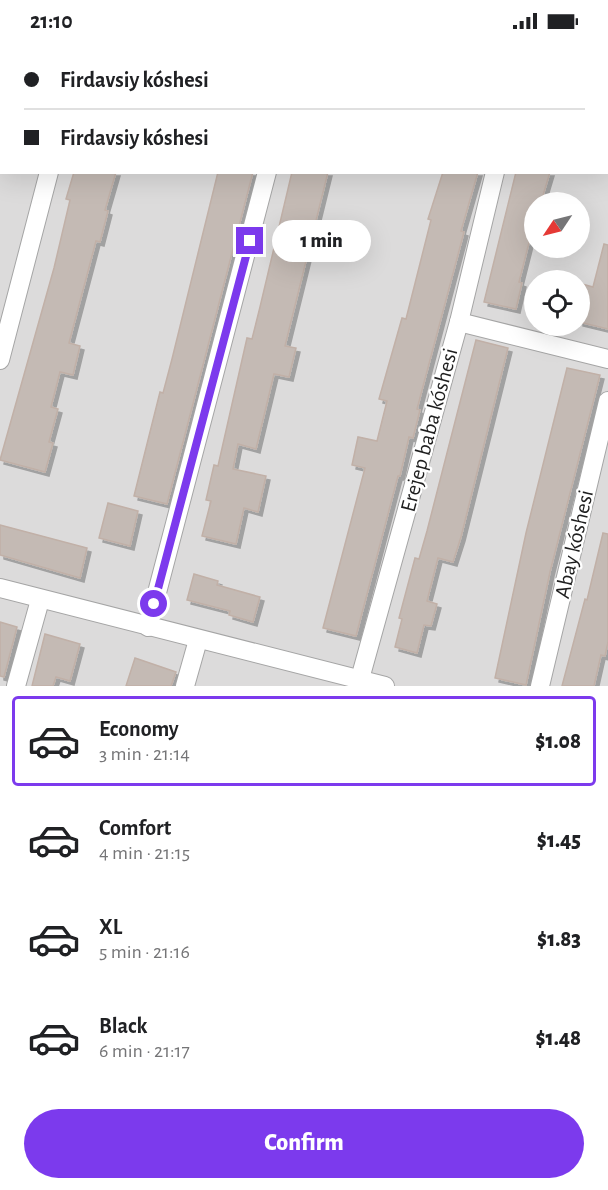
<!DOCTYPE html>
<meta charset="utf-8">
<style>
:root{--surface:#fff;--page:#f6f6f6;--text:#202124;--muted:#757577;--line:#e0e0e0;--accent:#7c3aed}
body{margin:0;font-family:"Alegreya Sans",sans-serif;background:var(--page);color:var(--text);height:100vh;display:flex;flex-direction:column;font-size:22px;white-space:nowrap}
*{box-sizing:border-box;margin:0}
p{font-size:20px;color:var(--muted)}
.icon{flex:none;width:33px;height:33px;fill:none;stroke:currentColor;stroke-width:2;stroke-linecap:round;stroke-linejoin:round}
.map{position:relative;height:644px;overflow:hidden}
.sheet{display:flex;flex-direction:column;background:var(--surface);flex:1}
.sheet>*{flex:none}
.banner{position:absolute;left:0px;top:0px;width:609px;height:132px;box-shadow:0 6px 24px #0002;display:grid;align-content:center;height:132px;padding:0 24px;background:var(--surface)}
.needle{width:39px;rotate:235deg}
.controls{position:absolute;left:524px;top:150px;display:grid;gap:12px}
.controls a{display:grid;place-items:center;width:66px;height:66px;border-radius:50%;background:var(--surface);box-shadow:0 6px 24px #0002;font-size:30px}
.end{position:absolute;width:27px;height:27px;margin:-14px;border:8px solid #7c3aed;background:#fff;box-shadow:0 0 0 3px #fff}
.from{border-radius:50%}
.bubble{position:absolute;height:42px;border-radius:21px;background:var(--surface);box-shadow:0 6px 24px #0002;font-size:20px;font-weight:800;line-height:42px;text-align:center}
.banner b{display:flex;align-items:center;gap:21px;height:57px;font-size:22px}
.banner b+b{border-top:2px solid var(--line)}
.banner i{width:15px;height:15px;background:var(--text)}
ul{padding:10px 0 0;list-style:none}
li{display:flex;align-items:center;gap:18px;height:90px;margin:0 12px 9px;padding:0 12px;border:3px solid transparent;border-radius:6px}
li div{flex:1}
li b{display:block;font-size:22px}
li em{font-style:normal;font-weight:800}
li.selected{border-color:var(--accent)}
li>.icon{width:54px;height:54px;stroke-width:1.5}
.button{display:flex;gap:12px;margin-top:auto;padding:12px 24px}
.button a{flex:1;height:69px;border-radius:36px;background:var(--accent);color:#fff;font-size:24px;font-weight:800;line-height:69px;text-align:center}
.status{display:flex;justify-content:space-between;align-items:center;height:42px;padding:0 30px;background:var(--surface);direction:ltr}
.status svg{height:16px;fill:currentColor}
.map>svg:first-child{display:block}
.residential{fill:#dcdbdb;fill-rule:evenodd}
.building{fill:#c4bab4;stroke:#c1b0a7;stroke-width:1.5;filter:url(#shadow)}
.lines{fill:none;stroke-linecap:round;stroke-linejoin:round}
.minor-casing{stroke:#a5a5a5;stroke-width:20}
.minor{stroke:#fff;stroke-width:18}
.route{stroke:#7c3aed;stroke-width:8}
.labels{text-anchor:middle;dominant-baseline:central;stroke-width:4.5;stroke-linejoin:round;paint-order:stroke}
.street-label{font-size:22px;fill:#1e1e1e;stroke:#fff}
</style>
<div class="status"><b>21:10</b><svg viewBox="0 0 49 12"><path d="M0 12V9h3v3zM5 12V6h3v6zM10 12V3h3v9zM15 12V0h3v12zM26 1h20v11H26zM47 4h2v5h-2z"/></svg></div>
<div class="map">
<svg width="608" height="644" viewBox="0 0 608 644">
<defs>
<filter id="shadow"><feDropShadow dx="4" dy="4" stdDeviation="0" flood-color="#0004"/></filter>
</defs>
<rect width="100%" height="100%" fill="#efebe4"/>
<path class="residential" d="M0 0H608V644H0ZM2 2H608V130H2ZM534 160H579V206H534ZM534 238H579V284H534Z"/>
<g class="building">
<path d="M74 130H116L105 168 108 169 100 200 96 199 69 301 80 304 73 333 60 330 51 365 58 367 49 400 53 401 45 430 0 418 54 226 70 158 66 157Z"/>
<path d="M218 130H253L167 462 134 454 160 350 163 351 172 317Z"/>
<path d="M292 130H328L285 304 296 306 289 335 274 332 256 407 238 402 233 427 266 434 258 470 244 466 236 502 202 494 211 459 206 458 214 423 218 424 247 296 252 297 260 265Z"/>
<path d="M443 130H478L461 189 464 190 417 367 420 368 413 396 409 395 400 434H398L356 594 323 586 365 426 352 423 358 395 377 399 387 359 379 357 402 276 406 277 431 178 428 177Z"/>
<path d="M516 130H550L541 160H534V181L519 240 522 241 516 267 484 260Z"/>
<path d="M604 202 608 203V287L579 280 582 242 593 245Z"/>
<path d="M476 298 508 306 461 495 453 520 438 516 427 559 437 562 431 584 424 583 417 611 395 605 402 577 399 576 415 516 419 517 427 489Z"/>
<path d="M567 326 600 333 550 530 526 643 495 636 526 491Z"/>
<path d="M108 461 138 469 130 504 99 496Z"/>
<path d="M0 483 87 506 80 536 0 513Z"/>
<path d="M603 491 608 492V600L605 614 601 613 594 644H562L585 557 587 558Z"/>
<path d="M194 532 218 539 217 543 260 555 253 580 229 573 230 569 187 558Z"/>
<path d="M0 580 17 585 4 635 0 634Z"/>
<path d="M45 592 80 602 70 639 56 635 53 644H32Z"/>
<path d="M135 616 176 630 171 644H126Z"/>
</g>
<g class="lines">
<defs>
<g id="minor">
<path d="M83 2V0"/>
<path d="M301 2 302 0"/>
<path d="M527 2V0"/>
<path d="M0 17 2 11"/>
<path d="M459 280 608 317"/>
<path d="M0 318 49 130"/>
<path d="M0 546 385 644"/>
<path d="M148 585 267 130"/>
<path d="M16 644 40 558"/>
<path d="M185 644 198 598"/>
<path d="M358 644 459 280 495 130"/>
<path d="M540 644 608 359"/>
</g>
</defs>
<use href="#minor" class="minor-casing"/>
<use href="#minor" class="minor"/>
</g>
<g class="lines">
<path class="route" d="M154 562 250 199"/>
</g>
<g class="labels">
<g class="street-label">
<text transform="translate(429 388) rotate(-75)">Erejep baba kóshesi</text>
<text transform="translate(574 502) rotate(-77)">Abay kóshesi</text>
</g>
</g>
</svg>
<div class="controls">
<a><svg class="needle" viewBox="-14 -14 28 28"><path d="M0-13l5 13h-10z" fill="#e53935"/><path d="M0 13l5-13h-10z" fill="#757577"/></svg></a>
<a><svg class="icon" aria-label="locate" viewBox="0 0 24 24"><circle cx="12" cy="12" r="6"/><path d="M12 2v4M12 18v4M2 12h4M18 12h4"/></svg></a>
</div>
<i class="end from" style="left:154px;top:562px"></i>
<i class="end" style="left:250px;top:199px"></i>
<div class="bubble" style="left:272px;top:178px;width:99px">1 min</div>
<div class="banner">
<b><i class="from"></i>Firdavsiy kóshesi</b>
<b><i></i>Firdavsiy kóshesi</b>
</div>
</div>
<section class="sheet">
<ul>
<li class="selected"><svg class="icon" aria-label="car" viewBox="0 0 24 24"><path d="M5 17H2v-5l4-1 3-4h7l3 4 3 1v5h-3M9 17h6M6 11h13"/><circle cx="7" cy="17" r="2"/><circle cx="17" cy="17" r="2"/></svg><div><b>Economy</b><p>3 min · 21:14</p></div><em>$1.08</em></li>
<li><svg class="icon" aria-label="car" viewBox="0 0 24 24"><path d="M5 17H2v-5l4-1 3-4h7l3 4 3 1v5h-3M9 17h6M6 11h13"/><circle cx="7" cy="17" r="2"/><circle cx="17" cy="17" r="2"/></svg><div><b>Comfort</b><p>4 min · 21:15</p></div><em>$1.45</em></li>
<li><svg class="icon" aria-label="car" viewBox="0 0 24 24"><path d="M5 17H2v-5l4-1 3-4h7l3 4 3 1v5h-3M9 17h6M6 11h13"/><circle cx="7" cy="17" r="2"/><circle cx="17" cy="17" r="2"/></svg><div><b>XL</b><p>5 min · 21:16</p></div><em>$1.83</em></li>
<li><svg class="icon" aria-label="car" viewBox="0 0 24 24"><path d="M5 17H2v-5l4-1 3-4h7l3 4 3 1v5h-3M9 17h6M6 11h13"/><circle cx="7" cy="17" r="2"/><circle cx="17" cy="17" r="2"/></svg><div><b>Black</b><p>6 min · 21:17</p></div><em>$1.48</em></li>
</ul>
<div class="button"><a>Confirm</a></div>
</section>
